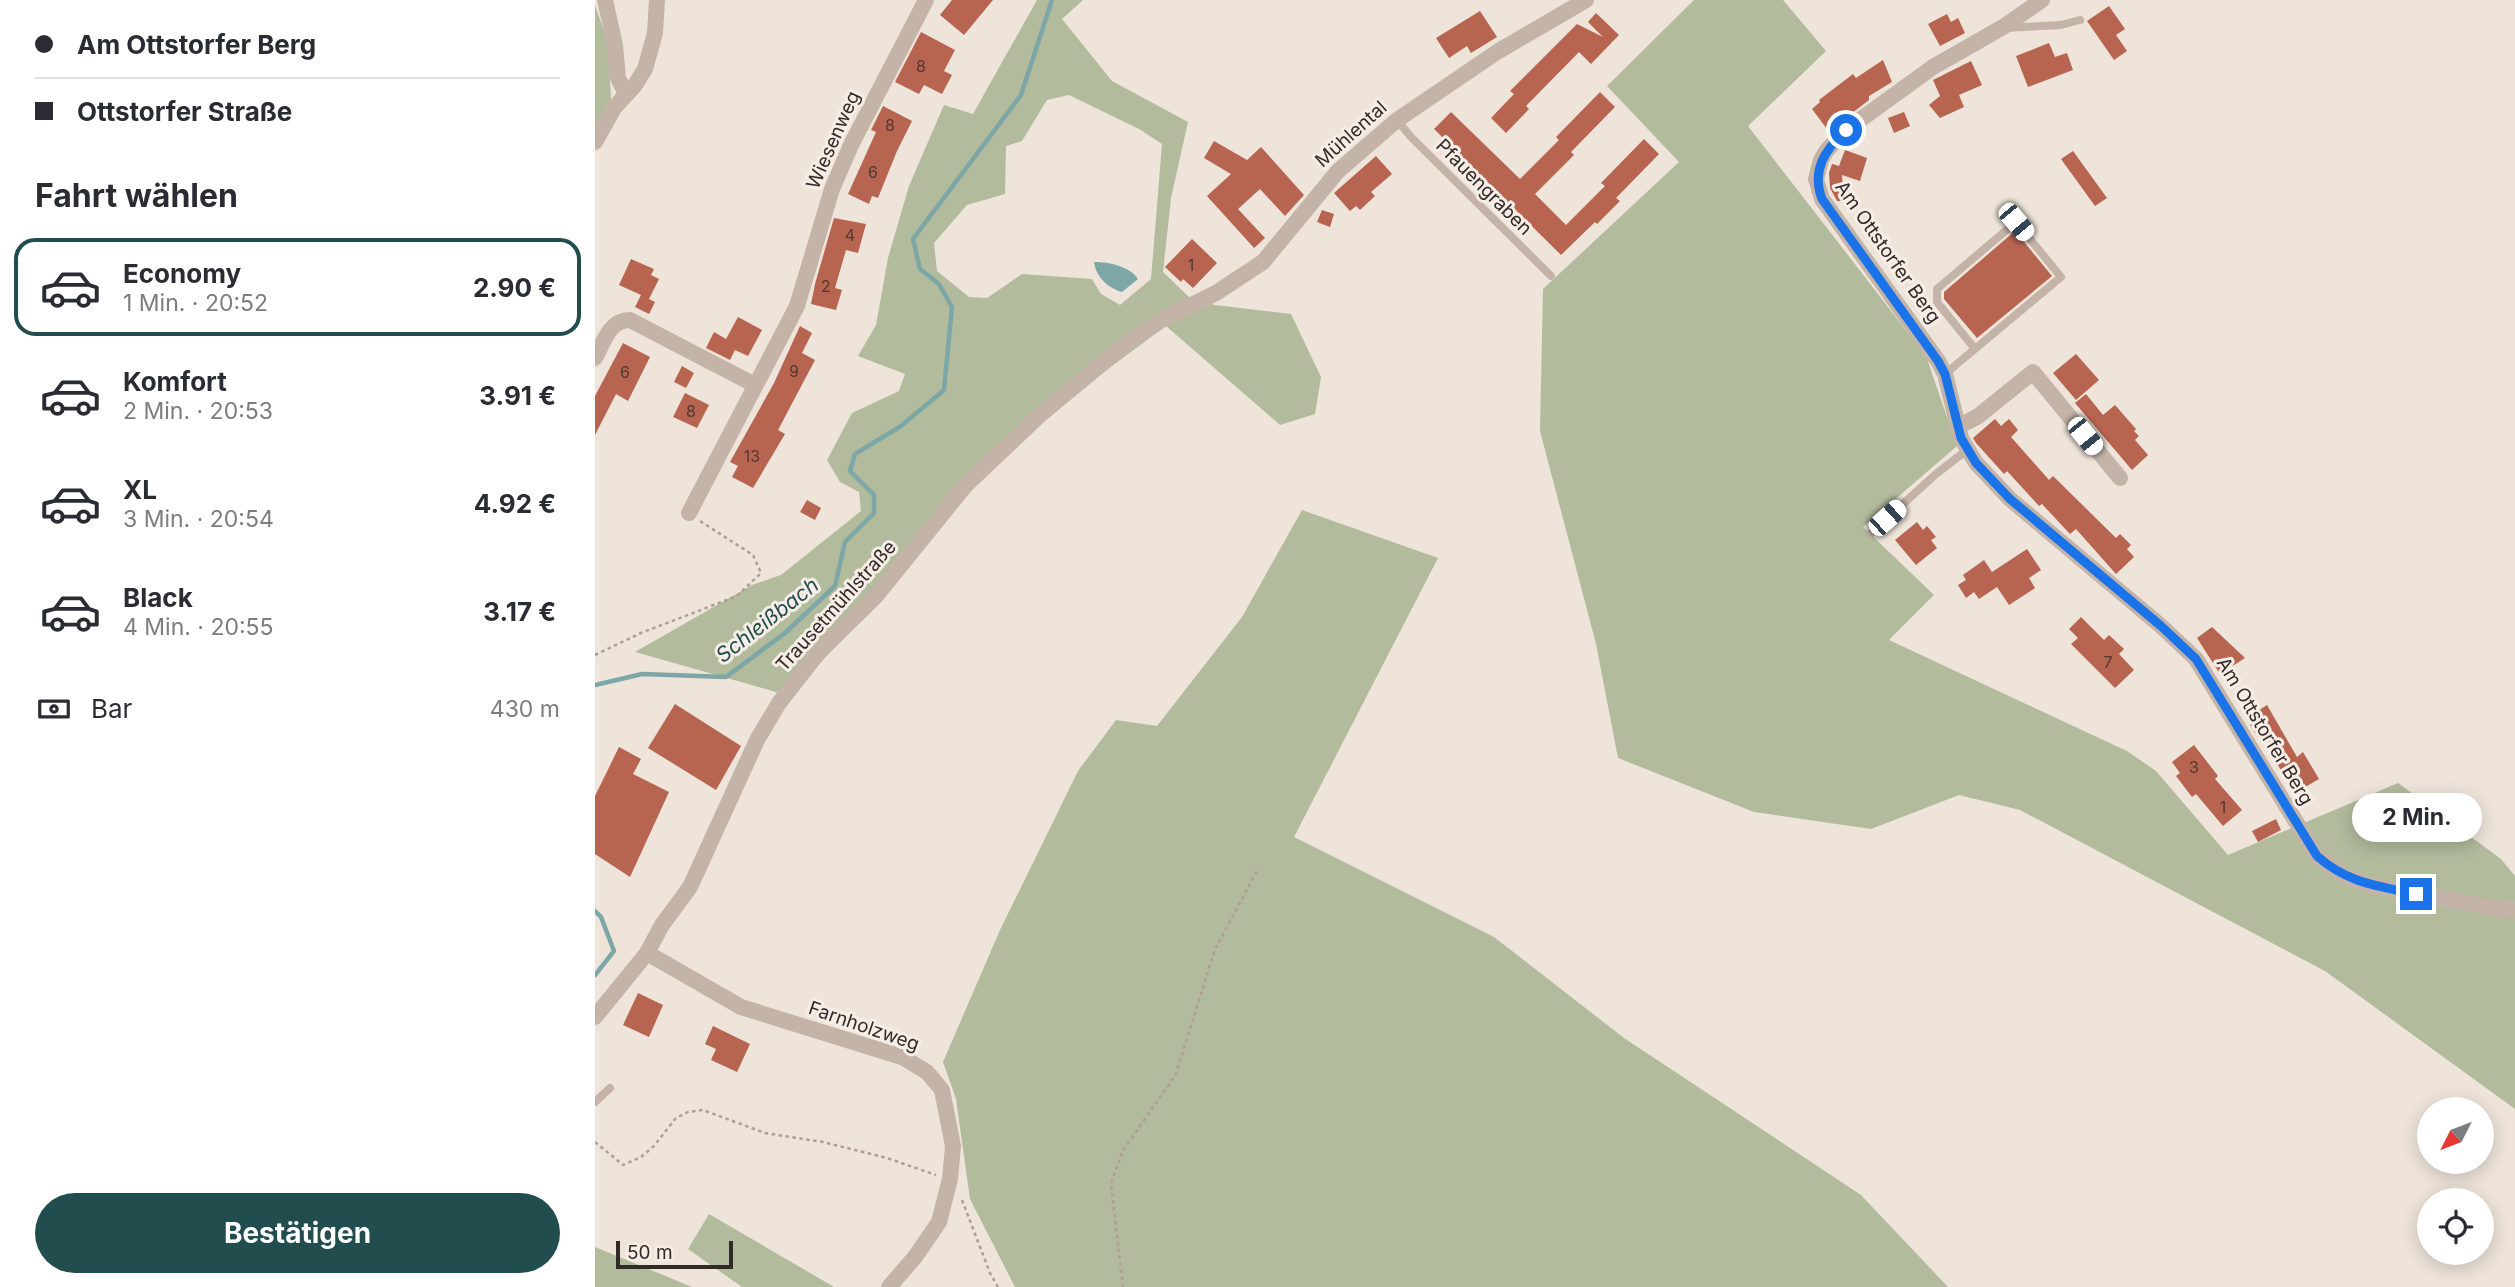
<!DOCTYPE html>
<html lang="de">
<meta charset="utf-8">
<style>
:root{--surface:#fff;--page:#f2f2f3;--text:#2b2b33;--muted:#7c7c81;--line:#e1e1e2;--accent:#224d4e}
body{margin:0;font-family:Inter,sans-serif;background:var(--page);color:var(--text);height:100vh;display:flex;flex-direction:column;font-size:26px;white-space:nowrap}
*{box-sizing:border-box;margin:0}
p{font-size:23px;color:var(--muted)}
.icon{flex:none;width:38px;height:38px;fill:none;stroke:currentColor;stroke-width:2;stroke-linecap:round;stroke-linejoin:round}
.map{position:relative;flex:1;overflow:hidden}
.sheet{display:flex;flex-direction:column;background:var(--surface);width:595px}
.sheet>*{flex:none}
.guide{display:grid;align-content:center;height:154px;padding:0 35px;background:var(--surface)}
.needle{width:46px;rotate:228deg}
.controls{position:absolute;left:1822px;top:1097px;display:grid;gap:14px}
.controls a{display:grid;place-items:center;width:77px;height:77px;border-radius:50%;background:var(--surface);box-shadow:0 4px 18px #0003;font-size:35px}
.scale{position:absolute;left:21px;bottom:18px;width:117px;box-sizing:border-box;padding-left:7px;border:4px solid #322a27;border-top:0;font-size:19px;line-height:24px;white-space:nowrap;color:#322a27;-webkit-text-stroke:5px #f6eee6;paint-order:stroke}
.end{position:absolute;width:32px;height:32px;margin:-16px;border:9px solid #1a73e8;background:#fff;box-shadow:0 0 0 4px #fff}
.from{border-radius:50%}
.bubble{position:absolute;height:49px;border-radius:24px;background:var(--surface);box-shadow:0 4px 18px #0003;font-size:23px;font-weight:700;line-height:49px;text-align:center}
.car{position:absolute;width:21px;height:42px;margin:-21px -10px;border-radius:9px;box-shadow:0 0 5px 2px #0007;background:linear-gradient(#fff 24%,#345 0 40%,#fff 0 76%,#345 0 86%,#fff 0)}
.guide b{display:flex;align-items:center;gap:24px;height:66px;font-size:26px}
.guide b+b{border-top:2px solid var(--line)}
.guide i{width:18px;height:18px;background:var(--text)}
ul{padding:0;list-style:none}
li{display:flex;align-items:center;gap:21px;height:98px;margin:0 14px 10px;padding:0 21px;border:4px solid transparent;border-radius:21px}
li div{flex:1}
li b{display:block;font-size:26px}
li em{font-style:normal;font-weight:700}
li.active{border-color:var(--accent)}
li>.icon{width:63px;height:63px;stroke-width:1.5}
h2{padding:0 35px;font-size:32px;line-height:84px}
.pay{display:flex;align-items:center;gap:18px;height:77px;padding:0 35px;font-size:26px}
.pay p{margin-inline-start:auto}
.action{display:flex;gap:14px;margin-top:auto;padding:14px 35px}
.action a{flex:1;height:80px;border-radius:42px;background:var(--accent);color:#fff;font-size:28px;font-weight:700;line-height:80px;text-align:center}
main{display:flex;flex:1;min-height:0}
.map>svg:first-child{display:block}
.green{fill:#b2bb9c;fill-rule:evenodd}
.water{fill:#7da7a7}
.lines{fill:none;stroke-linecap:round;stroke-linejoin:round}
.stream{stroke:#7da7a7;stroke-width:4.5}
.building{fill:#b76450}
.path{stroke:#b09e92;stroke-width:2.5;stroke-dasharray:3.5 3.5;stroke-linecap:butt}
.lane{stroke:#c4b4a8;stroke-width:8}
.street{stroke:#c4b4a8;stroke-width:16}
.route{stroke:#1a73e8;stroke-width:9}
.labels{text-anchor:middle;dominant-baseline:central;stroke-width:6;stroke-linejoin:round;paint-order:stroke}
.number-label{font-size:16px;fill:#533831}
.street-label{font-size:19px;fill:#322a27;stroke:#f6eee6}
.water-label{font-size:21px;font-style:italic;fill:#224d4e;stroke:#f6eee6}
</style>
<main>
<section class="sheet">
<div class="guide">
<b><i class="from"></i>Am Ottstorfer Berg</b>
<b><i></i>Ottstorfer Straße</b>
</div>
<h2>Fahrt wählen</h2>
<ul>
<li class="active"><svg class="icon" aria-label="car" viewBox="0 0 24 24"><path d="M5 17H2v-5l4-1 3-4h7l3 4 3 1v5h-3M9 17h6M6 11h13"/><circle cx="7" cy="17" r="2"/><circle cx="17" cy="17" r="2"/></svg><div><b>Economy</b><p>1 Min. · 20:52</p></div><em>2.90 €</em></li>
<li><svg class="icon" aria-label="car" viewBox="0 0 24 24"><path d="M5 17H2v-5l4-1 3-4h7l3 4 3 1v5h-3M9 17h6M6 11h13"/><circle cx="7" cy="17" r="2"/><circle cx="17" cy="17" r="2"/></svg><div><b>Komfort</b><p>2 Min. · 20:53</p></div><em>3.91 €</em></li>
<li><svg class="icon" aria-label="car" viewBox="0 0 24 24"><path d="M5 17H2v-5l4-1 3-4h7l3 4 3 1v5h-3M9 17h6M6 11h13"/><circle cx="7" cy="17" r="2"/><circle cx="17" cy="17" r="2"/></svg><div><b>XL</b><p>3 Min. · 20:54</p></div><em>4.92 €</em></li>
<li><svg class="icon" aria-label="car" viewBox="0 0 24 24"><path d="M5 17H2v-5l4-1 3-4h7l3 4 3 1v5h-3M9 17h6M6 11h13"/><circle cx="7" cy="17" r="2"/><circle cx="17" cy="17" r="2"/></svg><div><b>Black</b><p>4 Min. · 20:55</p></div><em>3.17 €</em></li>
</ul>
<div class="pay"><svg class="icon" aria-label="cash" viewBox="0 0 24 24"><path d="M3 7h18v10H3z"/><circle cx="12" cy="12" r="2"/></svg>Bar<p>430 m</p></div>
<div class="action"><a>Bestätigen</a></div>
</section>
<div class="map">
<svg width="1920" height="1287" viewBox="0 0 1920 1287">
<rect width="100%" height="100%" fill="#eee4da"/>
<g class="green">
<path d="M442 0H488L467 19 517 81 593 122 576 198 568 272 595 298 620 305 696 314 726 377 720 414 685 425 571 326 483 391 371 490 292 590 195 696 40 652 157 585 186 575 266 511 264 492 245 482 232 460 257 413 304 391 310 374 263 356 281 325 293 258 314 186 349 105 378 114ZM474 95 544 129 567 144 556 279 525 305 506 294 497 279 427 274 392 298 374 297 342 271 339 243 372 205 410 194 411 146 427 141 452 100Z"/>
<path d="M1099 0H1188L1231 51 1153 126 1331 356 1362 446 1268 527 1339 595 1294 640 1532 751 1561 771 1633 855 1803 783 1906 859 1920 876V1109L1730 971 1425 810 1364 795 1276 829 1159 812 1023 758 1001 644 945 431 948 289 1084 162 1012 86Z"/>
<path d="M0 5 13 43 16 99 0 131Z"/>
<path d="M707 510 843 558 699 837 899 937 1029 1038 1266 1195 1353 1287H420L375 1199 361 1099 348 1062 405 930 483 771 521 720 562 726 647 617Z"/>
<path d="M114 1214 239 1287H147L93 1249Z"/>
<path d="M0 1247 97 1287H0Z"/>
</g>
<path class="water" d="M499 262C514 262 534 266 543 279L527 292C513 288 501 277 499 262Z"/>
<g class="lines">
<g class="stream">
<path d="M0 685 47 674 131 677 190 633 240 586 250 542 279 513V495L255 471 260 454 306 426 349 390 357 307 344 284 325 269 318 239 426 95 457 0"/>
<path d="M0 911 6 917 19 951 0 975"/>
</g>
</g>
<g class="building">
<path d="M357 0H398L369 35 345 15Z"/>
<path d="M1514 6 1530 29 1521 35 1532 51 1519 60 1492 21Z"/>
<path d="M885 11 902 37 876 53 872 46 854 58 841 38Z"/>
<path d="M1001 13 1024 35 996 64 984 52 931 106 934 109 911 133 896 118 919 94 915 91 982 24 1008 37 993 22Z"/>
<path d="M1352 14 1356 22 1363 18 1370 33 1345 46 1333 24Z"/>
<path d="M326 32 360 50 349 71 357 75 347 94 329 85 324 94 300 82Z"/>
<path d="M1454 43 1460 57 1472 53 1478 70 1433 87 1421 56Z"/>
<path d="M1288 60 1297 82 1274 96V100L1243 124 1241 122 1232 129 1217 109 1225 102 1224 100 1258 74 1261 78Z"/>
<path d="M1376 61 1387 85 1364 95 1369 107 1345 118 1334 105 1345 96 1338 80Z"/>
<path d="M1005 92 1020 107 976 152 979 155 940 194 971 225 1010 186 1006 183 1049 139 1064 154 1021 198 1025 201 1002 224 1000 222 966 255 839 129 856 112 925 179 964 140 961 137Z"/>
<path d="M288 106 317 121 302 151 283 198 277 196 274 204 253 194 281 132 276 130Z"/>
<path d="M1309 112 1315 126 1299 133 1293 118Z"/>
<path d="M619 141 652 160 666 147 709 195 690 216 665 189 643 209 670 238 659 248 612 196 636 174 609 158Z"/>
<path d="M1250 150 1272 158 1265 181 1247 175 1249 201H1242L1235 188 1234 173 1237 164 1244 166Z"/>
<path d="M1478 151 1512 198 1500 206 1466 159Z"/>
<path d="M781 156 797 174 776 192 780 196 765 210 761 206 755 211 739 193Z"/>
<path d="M727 210 739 214 735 227 722 222Z"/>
<path d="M239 218 271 224 263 253 251 250 240 288 247 290 241 310 216 304 220 284Z"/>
<path d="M1420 231 1457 276 1382 338 1349 299V292Z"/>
<path d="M597 239 622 263 598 288 588 279 586 282 570 267Z"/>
<path d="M36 259 59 269 56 275 64 279 54 299 60 302 54 314 40 307 46 295 24 285Z"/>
<path d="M143 317 167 330 153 356 140 350 135 360 111 348 119 332 131 339Z"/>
<path d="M205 326 217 333 207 353 220 360 183 430 190 434 158 488 137 477 143 466 135 462 179 383Z"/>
<path d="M28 343 55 357 33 401 21 394 0 435V396Z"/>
<path d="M1481 354 1504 380 1481 400 1458 373Z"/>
<path d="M87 366 99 373 91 388 79 382Z"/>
<path d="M90 393 114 405 102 428 78 417Z"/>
<path d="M1491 394 1508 415 1520 405 1541 429 1539 431 1544 436 1540 440 1553 455 1537 470 1480 403Z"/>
<path d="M1400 419 1406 426 1414 419 1423 430 1416 437 1454 480 1458 476 1521 538 1525 534 1536 545 1532 549 1539 557 1521 574 1481 529 1475 534 1447 504 1444 506 1412 471 1409 474 1381 443 1378 438Z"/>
<path d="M212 500 226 508 220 520 205 512Z"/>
<path d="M1322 522 1328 530 1332 526 1341 537 1336 540 1342 548 1321 565 1300 540Z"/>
<path d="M1432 549 1446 570 1434 578 1440 588 1414 605 1402 587 1384 599 1379 592 1371 598 1363 585 1371 580 1368 575 1389 560 1397 572Z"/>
<path d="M1486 617 1509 640 1514 635 1529 649 1524 654 1539 670 1520 688 1476 644 1483 638 1474 629Z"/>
<path d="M1617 627 1650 658 1625 674 1602 638Z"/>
<path d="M80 704 146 746 121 790 53 748Z"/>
<path d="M1672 705 1702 757 1708 752 1724 779 1700 793 1681 762 1684 760 1673 740 1670 741 1666 734 1663 737 1655 725 1659 722 1655 716Z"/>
<path d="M1599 745 1623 776 1620 779 1647 810 1628 826 1601 794 1597 797 1581 776 1585 773 1577 762Z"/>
<path d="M24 747 46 759 38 774 74 792 35 877 0 854V796Z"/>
<path d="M1681 819 1686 830 1663 842 1657 831Z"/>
<path d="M43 993 68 1005 54 1037 28 1025Z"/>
<path d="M118 1026 155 1044 142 1072 116 1060 121 1049 110 1044Z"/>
</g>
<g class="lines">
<g class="path">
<path d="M0 655 46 633 142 596 166 573 158 555 105 521"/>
<path d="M0 1142 28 1165 46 1157 59 1146 81 1118 93 1112 108 1110 170 1133 228 1142 292 1158 341 1175"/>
<path d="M367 1200 395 1273 403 1287"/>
<path d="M528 1287 516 1184 527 1152 581 1074 620 949 662 871"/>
</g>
<g class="lane">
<path d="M1411 28 1466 25 1485 20"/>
<path d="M802 120 816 137 956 276"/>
<path d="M1350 374 1466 277 1421 222 1342 289V302L1380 349"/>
<path d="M1276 533 1341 474 1372 450"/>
<path d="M0 1102 15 1088"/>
</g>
<g class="street">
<path d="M10 0 20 45 23 78 31 94"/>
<path d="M1447 0 1408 27 1338 67 1251 130 1232 150 1226 160 1221 179 1227 199 1343 361 1350 374 1366 438 1381 463 1415 499 1566 626 1601 659 1722 856 1749 876 1771 884 1897 908 1920 910"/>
<path d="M0 142 19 108 40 85 50 69 60 33 62 0"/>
<path d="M0 358C9 342 14 320 35 320L160 385"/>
<path d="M1362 427 1382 417 1438 372 1525 478"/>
<path d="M94 513 202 306 237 189 256 145 331 0"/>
<path d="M52 953 146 1007 307 1057 332 1072 347 1090 358 1146 355 1179 344 1222 320 1257 294 1287"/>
<path d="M0 1017 52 953 67 925 95 887 162 740 184 703 223 653 281 596 370 486 446 414 533 342 568 319 621 293 668 262 743 171 802 120 902 52 991 0"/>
</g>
</g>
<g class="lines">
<path class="route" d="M1251 130C1230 150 1216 170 1227 199L1343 361 1350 374 1366 438 1381 463 1415 499 1566 626 1601 659 1722 856C1752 883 1783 886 1821 894"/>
</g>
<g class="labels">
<g class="number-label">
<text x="326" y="66">8</text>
<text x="295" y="125">8</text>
<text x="278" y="172">6</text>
<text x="255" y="235">4</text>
<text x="596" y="265">1</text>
<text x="231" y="286">2</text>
<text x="199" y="371">9</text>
<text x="30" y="372">6</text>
<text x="96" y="411">8</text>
<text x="157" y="456">13</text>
<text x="1513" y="662">7</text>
<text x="1599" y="767">3</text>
<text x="1628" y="807">1</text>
</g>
<g class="street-label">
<text transform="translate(756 134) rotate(-42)">Mühlental</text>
<text transform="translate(238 140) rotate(-66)">Wiesenweg</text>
<text transform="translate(889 187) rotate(45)">Pfauengraben</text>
<text transform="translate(1293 252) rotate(55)">Am Ottstorfer Berg</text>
<text transform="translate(241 606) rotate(-48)">Trausetmühlstraße</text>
<text transform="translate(1670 731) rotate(59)">Am Ottstorfer Berg</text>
<text transform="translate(269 1026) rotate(19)">Farnholzweg</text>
</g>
<g class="water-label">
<text transform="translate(172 620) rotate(-38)">Schleißbach</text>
</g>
</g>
</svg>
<div class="controls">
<a><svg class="needle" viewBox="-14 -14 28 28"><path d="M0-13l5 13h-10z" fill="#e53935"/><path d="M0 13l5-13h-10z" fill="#7c7c81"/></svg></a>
<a><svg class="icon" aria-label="locate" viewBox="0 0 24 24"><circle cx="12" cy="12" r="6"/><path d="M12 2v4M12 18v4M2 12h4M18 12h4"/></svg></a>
</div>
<div class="scale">50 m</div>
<i class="end from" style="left:1251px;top:130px"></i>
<i class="end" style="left:1821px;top:894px"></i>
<div class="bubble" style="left:1757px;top:793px;width:130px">2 Min.</div>
<i class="car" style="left:1421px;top:222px;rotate:140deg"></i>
<i class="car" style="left:1490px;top:436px;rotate:141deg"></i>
<i class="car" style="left:1292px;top:518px;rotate:48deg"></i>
</div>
</main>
